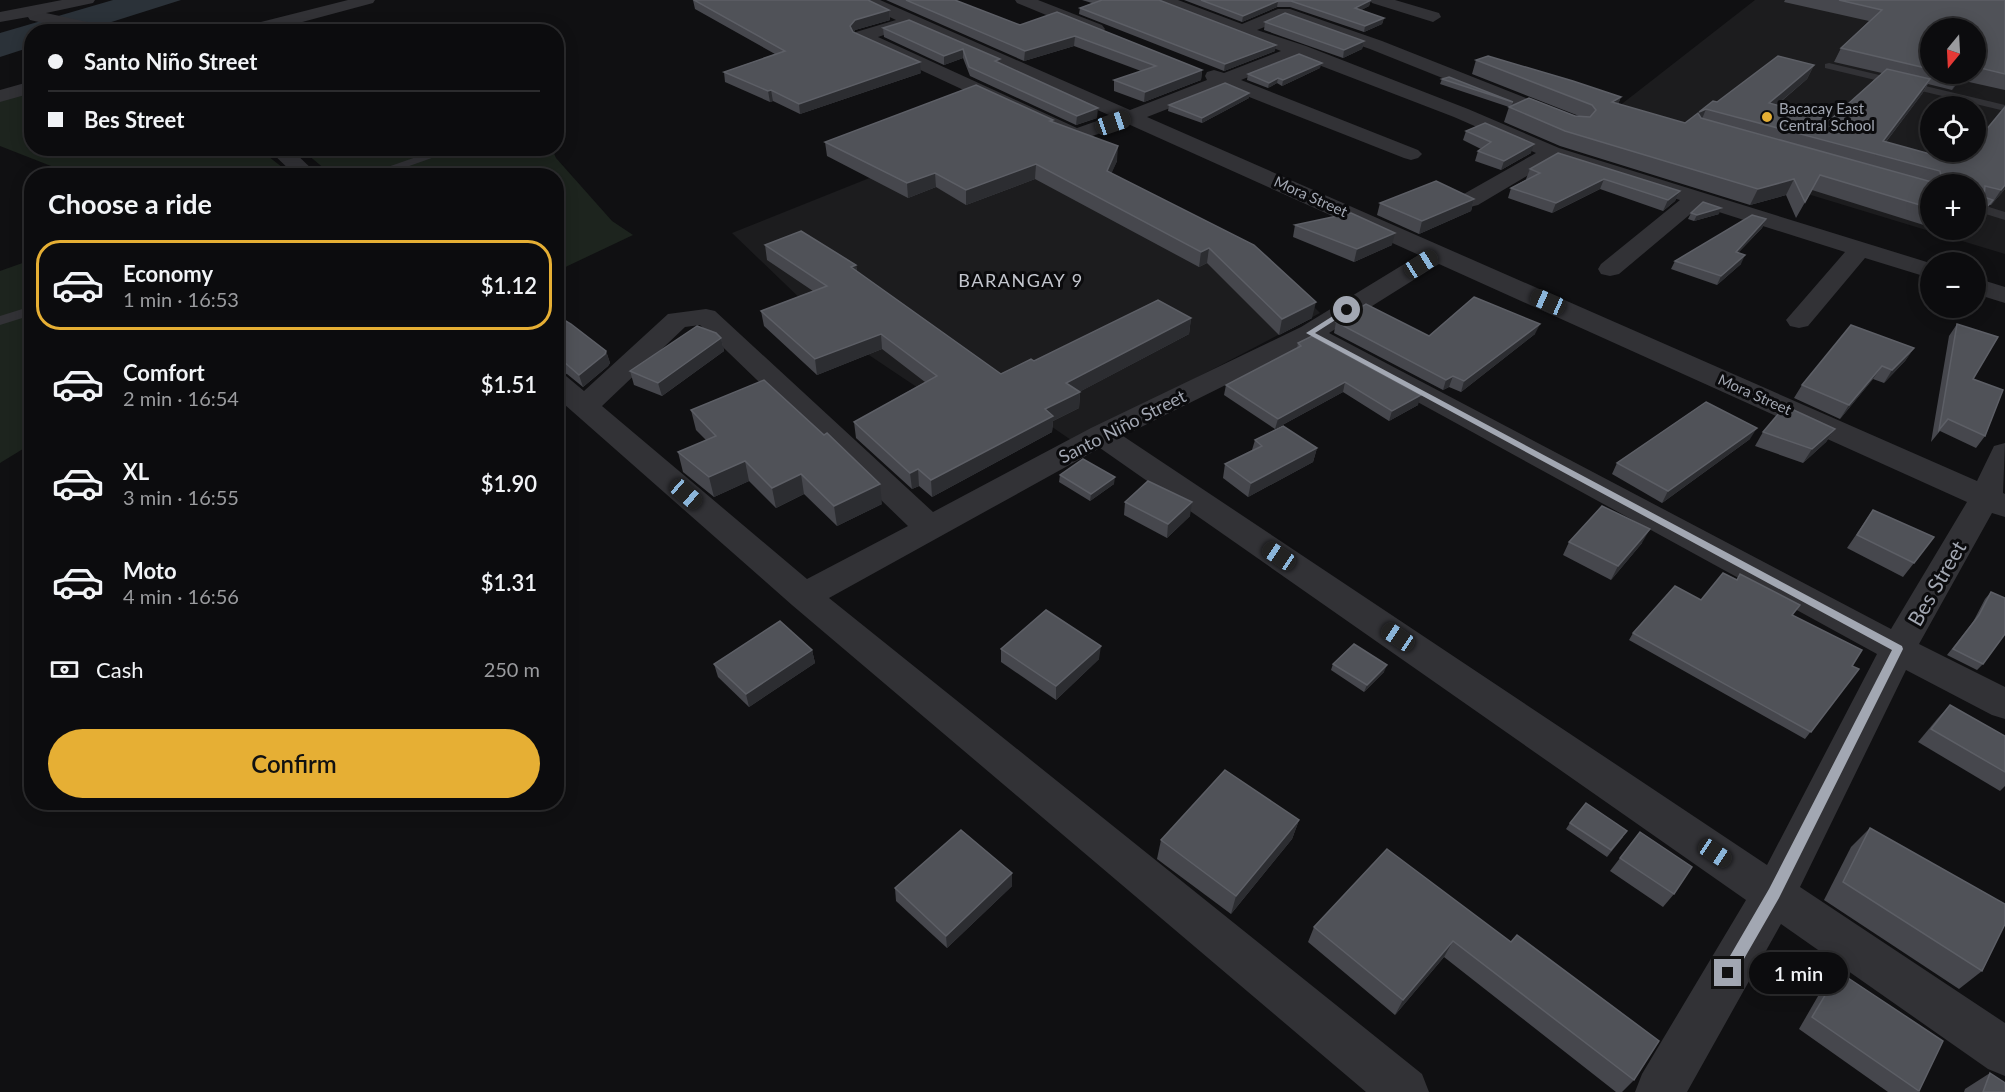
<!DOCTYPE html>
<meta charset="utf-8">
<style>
:root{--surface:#0c0c0e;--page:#1a1a1c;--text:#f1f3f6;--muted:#9a9b9e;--line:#2c2c2e;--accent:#e6af34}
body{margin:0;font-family:Lato,sans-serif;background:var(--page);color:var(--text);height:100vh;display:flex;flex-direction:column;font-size:22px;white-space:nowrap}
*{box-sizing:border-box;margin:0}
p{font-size:20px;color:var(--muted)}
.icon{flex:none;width:33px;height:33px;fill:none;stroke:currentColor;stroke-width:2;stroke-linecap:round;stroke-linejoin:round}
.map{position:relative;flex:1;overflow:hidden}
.side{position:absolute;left:24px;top:168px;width:540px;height:642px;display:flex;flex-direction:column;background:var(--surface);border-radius:24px;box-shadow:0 3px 15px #0003,0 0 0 2px var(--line)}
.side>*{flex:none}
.top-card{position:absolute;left:24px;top:24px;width:540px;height:132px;border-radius:24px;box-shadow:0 3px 15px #0003,0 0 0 2px var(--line);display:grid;align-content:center;height:132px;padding:0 24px;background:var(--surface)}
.needle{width:39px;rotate:198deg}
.controls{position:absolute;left:1920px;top:18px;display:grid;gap:12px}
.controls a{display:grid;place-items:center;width:66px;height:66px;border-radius:50%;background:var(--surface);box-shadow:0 3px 15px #0003,0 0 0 2px var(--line);font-size:30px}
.end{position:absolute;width:27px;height:27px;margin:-14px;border:8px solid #a2a7b2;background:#111;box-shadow:0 0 0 3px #111}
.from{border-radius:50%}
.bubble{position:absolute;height:42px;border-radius:21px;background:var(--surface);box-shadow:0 3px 15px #0003,0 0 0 2px var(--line);font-size:20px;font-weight:600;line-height:42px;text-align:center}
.car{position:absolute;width:18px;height:36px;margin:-18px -9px;border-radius:8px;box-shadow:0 0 4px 2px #0007;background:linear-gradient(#222 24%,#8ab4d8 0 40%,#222 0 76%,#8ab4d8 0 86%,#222 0)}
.top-card b{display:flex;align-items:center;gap:21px;height:57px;font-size:22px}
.top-card b+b{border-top:2px solid var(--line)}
.top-card i{width:15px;height:15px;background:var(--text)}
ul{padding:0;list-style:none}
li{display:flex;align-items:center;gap:18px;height:90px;margin:0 12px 9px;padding:0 12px;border:3px solid transparent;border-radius:24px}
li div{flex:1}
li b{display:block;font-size:22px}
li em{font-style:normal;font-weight:600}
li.on{border-color:var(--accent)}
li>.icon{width:54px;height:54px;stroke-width:1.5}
h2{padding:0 24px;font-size:27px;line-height:72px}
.pay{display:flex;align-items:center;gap:15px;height:66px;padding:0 24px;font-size:22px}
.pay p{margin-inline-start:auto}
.primary-button{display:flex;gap:12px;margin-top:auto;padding:12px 24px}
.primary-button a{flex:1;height:69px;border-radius:36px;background:var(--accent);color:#111;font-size:24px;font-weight:600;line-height:69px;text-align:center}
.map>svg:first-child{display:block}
.built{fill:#1c1c1e;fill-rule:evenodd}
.green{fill:#1d241e}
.water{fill:#2b3239}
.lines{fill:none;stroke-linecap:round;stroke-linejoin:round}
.service{fill:#323236;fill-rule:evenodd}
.minor{fill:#323236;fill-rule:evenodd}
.wall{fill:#46474d;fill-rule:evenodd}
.shaded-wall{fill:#2c2d31}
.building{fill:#505258;stroke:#5d5f66;stroke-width:1.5}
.route{fill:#a2a7b2}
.poi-dot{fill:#e6af34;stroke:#0b0b0d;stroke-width:2}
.labels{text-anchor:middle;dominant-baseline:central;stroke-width:6;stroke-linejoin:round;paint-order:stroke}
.far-poi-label{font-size:15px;fill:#a2a7b2;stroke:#0b0b0d;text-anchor:start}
.far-street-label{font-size:15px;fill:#a2a7b2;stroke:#0b0b0d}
.far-quarter-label{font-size:18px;letter-spacing:1.5px;fill:#c3c6ce;stroke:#0b0b0d}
.street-label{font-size:18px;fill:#a2a7b2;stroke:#0b0b0d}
.near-street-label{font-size:21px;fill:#a2a7b2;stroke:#0b0b0d}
</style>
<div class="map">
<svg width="2005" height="1092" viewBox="0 0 2005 1092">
<rect width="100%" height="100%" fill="#101012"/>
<g class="built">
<path d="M1755 0H1841L1930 28V74H1976L2005 37V254L1591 128ZM1930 106H1976V152H1930ZM1930 184H1976V230H1930Z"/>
<path d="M947 147 1264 257 1320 313 1074 442 1014 401 969 422 836 333 732 233Z"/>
</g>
<g class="green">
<path d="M31 90 32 148 259 149 292 175H74L0 146V98Z"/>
<path d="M301 149H552L556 158 612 221 633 235 557 271 556 176 332 175Z"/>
<path d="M31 260V444L0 463V271Z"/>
</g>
<path class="water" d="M113 0H181L83 31 32 32 31 47 0 57V33Z"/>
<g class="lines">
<g class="service">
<path d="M1829 63 2005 105V111L1825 68V64Z"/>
<path d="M442 148H460L381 176H362Z"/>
<path d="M1976 203 2005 212V220L1976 211Z"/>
<path d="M32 306V315L0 325V316Z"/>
</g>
<g class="minor">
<path d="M62 0H95L93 3 46 13 115 28 117 32H83L30 20 28 17 0 22V12Z"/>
<path d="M348 0H375L373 3 265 32H235L237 28Z"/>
<path d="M858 0H880L1130 110 1207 80 1205 76 1207 72 1214 70 1224 73 1281 51 1157 3 1155 0H1178L1242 24 1278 9H1290L1382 41 1569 115 1572 119 1569 123H1555L1370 49 1284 19 1257 30 1306 46 1468 109 1559 148 1930 263V278L1865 258 1808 326 1799 328 1790 326 1786 320 1845 252 1700 206 1619 274 1610 276 1601 274 1598 269 1601 264 1680 200 1554 160 1478 205 1470 207 1462 205 1459 200 1462 195 1536 153 1454 117 1298 57 1241 80 1418 150 1422 154 1418 158 1411 160 1404 158 1224 87 1147 117 1977 481 1994 446 2005 443 2003 493 2005 494V517L1992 513 1919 644 2005 687V719L1992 715 1906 670 1800 887 2005 1023V1076L1988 1069 1781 924 1687 1092H1635L1642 1074 1746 900 1100 448 829 598 1422 1074 1429 1092H1366L792 605 556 397V374L566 376 584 391 668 314 706 309 715 311 933 512 1091 428 1301 327 1419 255 1128 124 1083 139H1069L856 40 853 36 856 32 896 20 860 3ZM910 26 1111 116 1077 128 878 37ZM1439 264 1967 502 1891 629 1329 333ZM700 325 908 526 807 579 602 406 685 327ZM1310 343 1877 654 1767 865 1123 436Z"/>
<path d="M1015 0H1038L1102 25 1105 29 1102 33H1090L1017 3Z"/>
<path d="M1370 0H1395L1439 13 1441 17 1433 22 1372 3Z"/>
<path d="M32 81V93L0 102V90Z"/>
<path d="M267 148H290L319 176H296Z"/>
<path d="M1976 278 2005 287V303L1976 294Z"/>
</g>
</g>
<g class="wall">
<path d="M693 0 889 10 890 20 855 30 854 32 921 73 800 114 773 101 770 102 725 82 724 72 775 54 695 9Z"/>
<path d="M886 0H955L1020 25 1057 12 1202 70 1201 80 1144 102 1114 91V80L1141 71 1074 46 1024 61Z"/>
<path d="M1082 0H1159L1275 51 1224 71 1079 14 1080 8 1092 3Z"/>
<path d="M1184 0H1371L1369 6 1361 10 1384 18 1382 24 1364 32 1290 7H1277L1242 22Z"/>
<path d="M1785 0H2005V90L1960 80 1952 90 1928 84 1922 94 1886 142 1959 162 2005 107V189L1991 205H1989L1982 215 1930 184V227L1812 190 1796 218 1786 195 1750 205 1560 146 1504 122 1509 107 1440 84 1442 79 1513 102 1511 106 1579 116 1472 74 1476 60 1621 97 1618 104 1685 123 1698 114 1699 112 1717 102 1814 65 1807 79 1777 105 1830 120 1882 73 1834 62 1841 48 1869 21 1784 2ZM1930 28H1976V74H1930Z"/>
<path d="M909 20 1000 63 1097 118 1076 125 970 76 963 58 944 65 884 37 883 28Z"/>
<path d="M1265 22 1364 41 1362 49 1343 58 1264 30Z"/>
<path d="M1320 68 1282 86 1277 83 1268 88 1247 80 1248 74Z"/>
<path d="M1249 98 1202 123 1168 111 1169 105Z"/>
<path d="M1053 120V122L1117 161 1111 173 1312 318 1279 335 1207 263 1199 267 1035 179 966 205 936 187 908 198 827 156 825 142Z"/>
<path d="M1466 131 1531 153 1501 170 1475 161 1478 151 1481 149 1463 140Z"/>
<path d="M1558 153 1680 191 1675 201 1663 211 1600 189 1552 213 1508 198 1511 188 1527 179H1526L1530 169Z"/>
<path d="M1474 199 1471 211 1419 234 1377 215 1380 203Z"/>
<path d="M1691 213 1719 214 1694 221 1688 219Z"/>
<path d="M1766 219 1762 228 1738 253 1741 264 1717 285 1671 269 1675 261Z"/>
<path d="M1295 225 1392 245 1354 262 1293 237Z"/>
<path d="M1939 230H1970L1964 237Z"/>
<path d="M765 245 856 265 857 272 1001 374 1034 361 1191 318 1189 334 1079 392H1080L1079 408 1053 421 1052 432 932 497 919 486 912 489 856 438 854 422 925 382 882 349 817 375 764 326 761 311 813 291 767 260Z"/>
<path d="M556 315 606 351 610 363 608 366 583 387 567 374 556 372Z"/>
<path d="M1336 322 1429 336 1535 334 1461 392 1449 387 1443 390 1334 333Z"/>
<path d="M1957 324 1973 379 1985 436 1976 448 1940 431 1931 442 1949 336Z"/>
<path d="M721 338 724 351 662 396 634 385 630 371Z"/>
<path d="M1298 343 1418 405 1389 421 1343 392 1275 429 1224 395 1226 385 1297 348Z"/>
<path d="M1914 348 1905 361 1884 383 1873 379 1840 419 1794 398 1802 385Z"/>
<path d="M691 410 882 504 837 526 804 494 776 508 749 481 714 497 683 472 678 452 706 440 696 430Z"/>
<path d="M1835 429 1826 442 1803 463 1755 446 1763 432Z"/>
<path d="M1750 439 1662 503 1612 474 1617 463Z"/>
<path d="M1255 440 1317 448 1313 462 1248 497 1223 478 1225 464 1252 450Z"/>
<path d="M1060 475 1114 484 1090 501 1059 482Z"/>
<path d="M1125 502 1190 516 1167 538 1124 515Z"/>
<path d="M1873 510 1914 563 1903 577 1847 548Z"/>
<path d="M1569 542 1642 543 1611 580 1563 555Z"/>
<path d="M1740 574 1792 615 1852 666 1859 669 1805 739 1629 640 1633 633 1701 600 1737 580Z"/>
<path d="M1991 592 1983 664 1977 670 1947 655 1973 622 1985 599Z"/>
<path d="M1001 649 1099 659 1056 700 1001 662Z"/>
<path d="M812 650 815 663 749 707 718 677 714 664Z"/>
<path d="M1333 664 1384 672 1364 692 1331 670Z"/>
<path d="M1950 705 2005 736V786L2000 791 1918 742 1938 718Z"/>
<path d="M1299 820 1292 839 1231 914 1157 859 1161 840Z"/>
<path d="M1570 823 1623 837 1607 857 1566 829Z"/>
<path d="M1870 828 1982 971 1959 989 1824 900 1851 847Z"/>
<path d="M1640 832 1674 894 1663 907 1610 871Z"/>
<path d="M1387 849 1634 1080 1622 1092H1616L1444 957 1395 1015 1308 942 1314 927Z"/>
<path d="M1012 873V886L947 948 896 901 895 888Z"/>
<path d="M1839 972 1919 1091 1918 1092H1888L1799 1029 1825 984Z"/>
<path d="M1990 1073 1983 1092H1964L1965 1089Z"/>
</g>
<g class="shaded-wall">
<path d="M1371 0 1369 6 1354 14 1355 8Z"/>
<path d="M1278 1 1277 7 1242 22 1243 16Z"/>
<path d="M889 10 890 20 855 30 851 36 850 26 855 20Z"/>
<path d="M1384 18 1382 24 1364 32 1365 26Z"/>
<path d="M1075 36 1074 46 1024 61 1025 51Z"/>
<path d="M1364 41 1362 49 1343 58 1344 50Z"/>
<path d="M1276 45 1275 51 1224 71 1225 64Z"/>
<path d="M963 49V58L944 65V56Z"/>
<path d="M920 62 921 73 800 114 799 104Z"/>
<path d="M1322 63 1320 68 1282 86 1283 80Z"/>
<path d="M1814 65 1807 79 1762 117 1769 103Z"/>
<path d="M1202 70 1201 80 1144 102 1145 92Z"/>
<path d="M1962 74H1964L1952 90 1960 76Z"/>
<path d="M1278 78 1277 83 1268 88 1269 83Z"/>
<path d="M1930 79 1922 94 1875 156 1883 141Z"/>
<path d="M771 90 773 101 770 102 768 91Z"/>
<path d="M1249 93V98L1202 123V118Z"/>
<path d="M1621 97 1615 112 1612 102Z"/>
<path d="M1098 108 1097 118 1076 125 1077 116Z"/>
<path d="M1706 109 1700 124 1693 126 1699 112Z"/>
<path d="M1534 144 1531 153 1501 170 1504 161Z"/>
<path d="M1118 146 1117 161 1106 186 1107 171Z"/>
<path d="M1036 164 1035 179 966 205V190Z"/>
<path d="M935 173 936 187 908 198 907 183Z"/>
<path d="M1604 179 1600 189 1552 213 1556 203Z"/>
<path d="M1794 179 1786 195 1750 205 1758 189Z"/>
<path d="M2005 185V189L1991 205 2001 190Z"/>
<path d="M1680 191 1675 201 1663 211 1668 200Z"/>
<path d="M1474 199 1471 211 1419 234 1422 221Z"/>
<path d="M1993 200 1982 215 1976 223V219Z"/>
<path d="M1721 208 1719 214 1694 221 1697 215Z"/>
<path d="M1766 219 1762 228 1731 260 1736 252Z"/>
<path d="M1395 233 1392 245 1354 262 1357 249Z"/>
<path d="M1209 248 1207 263 1199 267 1201 252Z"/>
<path d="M1745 255 1741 264 1717 285 1721 276Z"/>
<path d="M856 265 858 280 851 267Z"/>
<path d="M1316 302 1312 318 1279 335 1282 319Z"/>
<path d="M1191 318 1189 334 1066 399V383Z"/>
<path d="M1540 324 1535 334 1461 392 1464 381Z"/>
<path d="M881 334 882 349 817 375 815 359Z"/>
<path d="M721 338 724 351 662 396 658 383Z"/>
<path d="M1914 348 1905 361 1884 383 1892 370Z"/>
<path d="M606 351 610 363 608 366 583 387 579 375Z"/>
<path d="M1882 366 1873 379 1840 419 1849 405Z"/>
<path d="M1453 376 1449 387 1443 390 1446 380Z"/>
<path d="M1345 382 1343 392 1275 429 1278 419Z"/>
<path d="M1080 392 1079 408 1053 421 1052 432 932 497 931 480 1045 409Z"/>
<path d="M1421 395 1418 405 1389 421 1392 411Z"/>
<path d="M1757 428 1750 439 1662 503 1668 491Z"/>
<path d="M1835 429 1826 442 1803 463 1812 449Z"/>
<path d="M1317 448 1313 462 1248 497 1251 483Z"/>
<path d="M745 461 749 481 714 497 709 477Z"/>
<path d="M918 469 919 486 912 489 910 473Z"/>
<path d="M801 474 804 494 776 508 772 488Z"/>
<path d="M1115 477 1114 484 1090 501 1091 494Z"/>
<path d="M880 484 882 504 837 526 834 506Z"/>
<path d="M1192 502 1190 516 1167 538 1168 524Z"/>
<path d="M1650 529 1642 543 1611 580 1618 566Z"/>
<path d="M1101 646 1099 659 1056 700V686Z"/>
<path d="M812 650 815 663 749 707 746 694Z"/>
<path d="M1387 665 1384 672 1364 692 1367 685Z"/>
<path d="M1299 820 1292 839 1231 914 1236 896Z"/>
<path d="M1012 873V886L947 948 946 936Z"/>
<path d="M1453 941 1444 957 1395 1015 1403 1000Z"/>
</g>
<g class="building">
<path d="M694 0H868L889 10 855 20 850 26 853 32 920 62 799 104 771 90 768 91 724 72 785 51Z"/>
<path d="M906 0H955L1020 25 1057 12 1202 70 1145 92 1114 80 1156 66 1075 36 1025 51Z"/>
<path d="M1101 0H1159L1276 45 1225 64 1080 8 1102 0Z"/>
<path d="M1201 0H1371L1355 8 1384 18 1365 26 1291 1H1278L1243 16Z"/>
<path d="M1839 0H2005V74L1976 67V28H1930V69L1841 48 1882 10Z"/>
<path d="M1285 13 1364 41 1344 50 1265 22Z"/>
<path d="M909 20 1000 59 995 61 1098 108 1077 116 969 67 963 49 944 56 883 28Z"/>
<path d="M1299 54 1322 63 1283 80 1278 78 1269 83 1248 74Z"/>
<path d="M1488 56 1573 81 1621 97 1612 102 1685 123 1698 113 1701 118 1939 184 1942 182 1940 171 1706 109 1699 112 1713 101 1717 102 1778 56 1814 65 1769 103 1830 120 1887 69 1930 79 1883 141 1959 162 1968 152H1976V142L2005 107V185L2001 190 1985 186 1984 197 1993 200 1976 219V184H1930V208L1820 175 1805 202 1794 179 1758 189 1565 131 1509 107 1529 98 1575 116 1590 117 1596 110 1592 105 1476 60Z"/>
<path d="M1950 74H1962L1960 76Z"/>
<path d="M1449 77 1513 102 1442 79Z"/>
<path d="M1225 83 1249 93 1202 118 1169 105Z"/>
<path d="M976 85 1053 120 1050 121 1118 146 1107 171 1254 245 1316 302 1282 319 1209 248 1201 252 1036 164 966 190 935 173 907 183 825 142Z"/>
<path d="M1485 123 1534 144 1504 161 1478 151 1491 142 1466 131Z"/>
<path d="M1558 153 1680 191 1668 200 1604 179 1556 203 1511 188 1540 173 1530 169Z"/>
<path d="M1436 181 1474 199 1422 221 1380 203Z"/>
<path d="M1703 202 1721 208 1697 215 1691 213Z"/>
<path d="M1351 213 1395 233 1357 249 1295 225Z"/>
<path d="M1752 215 1766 219 1736 252 1745 255 1721 276 1675 261Z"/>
<path d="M801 231 856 265 851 267 1001 374 1031 359 1034 361 1158 300 1191 318 1066 383 1080 392 1045 409 1053 416 931 480 918 469 910 473 854 422 937 376 881 334 815 359 761 311 827 286 765 245Z"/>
<path d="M1474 297 1540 324 1464 381 1453 376 1446 380 1336 322 1366 304 1429 336Z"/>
<path d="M556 315 571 324 606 351 605 354 579 375 564 362 556 361Z"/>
<path d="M1957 324 1998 337 1973 379 2003 390 1985 436 1948 419 1939 430Z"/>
<path d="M1851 325 1914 348 1892 370 1882 366 1849 405 1802 385Z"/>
<path d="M697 326 716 333 721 338 658 383 630 371Z"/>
<path d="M1312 336 1421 395 1392 411 1345 382 1278 419 1226 385 1301 346 1298 343Z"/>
<path d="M764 380 824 435 827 433 880 484 834 506 801 474 772 488 745 461 709 477 678 452 716 436 691 410Z"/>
<path d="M1706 402 1757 428 1668 491 1617 463Z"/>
<path d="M1785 406 1835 429 1812 449 1763 432Z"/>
<path d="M1283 426 1317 448 1251 483 1225 464 1262 446 1255 440Z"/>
<path d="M1083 459 1115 477 1091 494 1060 475Z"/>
<path d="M1148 481 1192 502 1168 524 1125 502Z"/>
<path d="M1602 506 1650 529 1618 566 1569 542Z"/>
<path d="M1873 510 1934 537 1914 563 1857 535Z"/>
<path d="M1723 573 1737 580 1740 574 1800 605 1792 615 1862 650 1852 666 1859 669 1811 732 1633 633 1675 586 1701 600Z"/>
<path d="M1991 592 2005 598V634L1983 664 1953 649 1979 615Z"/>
<path d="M1046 610 1101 646 1056 686 1001 649Z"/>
<path d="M780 621 812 650 746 694 714 664Z"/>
<path d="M1354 644 1387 665 1367 685 1333 664Z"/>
<path d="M1950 705 2005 736V772L1931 729Z"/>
<path d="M1225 770 1299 820 1236 896 1161 840Z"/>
<path d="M1586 803 1627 831 1611 850 1570 823Z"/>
<path d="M1870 828 2005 904V924L1982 971 1843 882Z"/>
<path d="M961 830 1012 873 946 936 895 888Z"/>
<path d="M1640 832 1692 867 1674 894 1620 858Z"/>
<path d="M1387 849 1511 942 1517 935 1659 1041 1634 1080 1453 941 1403 1000 1314 927Z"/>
<path d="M1839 972 1943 1041 1919 1091 1812 1017Z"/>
<path d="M1990 1073 2005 1083V1092H1983Z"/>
</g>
<path class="route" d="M1344 309 1351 310 1315 333 1902 646 1903 649 1779 898 1733 978 1728 979 1723 978 1721 973 1723 968 1769 889 1892 650 1306 333Z"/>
<circle class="poi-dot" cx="1767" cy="117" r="6"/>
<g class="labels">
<g class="far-poi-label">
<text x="1779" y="108">Bacacay East<tspan x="1779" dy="17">Central School</tspan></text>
</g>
<g class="far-street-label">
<text transform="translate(1311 196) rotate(24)">Mora Street</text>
<text transform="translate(1755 394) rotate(24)">Mora Street</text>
</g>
<g class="far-quarter-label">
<text x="1021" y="280">BARANGAY 9</text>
</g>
<g class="street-label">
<text transform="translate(1122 426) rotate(-27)">Santo Niño Street</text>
</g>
<g class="near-street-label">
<text transform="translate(1936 583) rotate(-60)">Bes Street</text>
</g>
</g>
</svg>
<div class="controls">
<a><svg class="needle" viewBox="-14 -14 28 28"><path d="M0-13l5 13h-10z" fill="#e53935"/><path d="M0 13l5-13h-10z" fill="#9a9b9e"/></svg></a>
<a><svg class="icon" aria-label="locate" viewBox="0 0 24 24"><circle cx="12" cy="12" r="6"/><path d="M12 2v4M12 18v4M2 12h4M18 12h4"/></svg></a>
<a>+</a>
<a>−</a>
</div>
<i class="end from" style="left:1347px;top:310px"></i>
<i class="end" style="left:1728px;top:973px"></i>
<div class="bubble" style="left:1749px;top:952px;width:99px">1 min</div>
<i class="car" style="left:1113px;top:123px;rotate:71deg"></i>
<i class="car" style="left:1421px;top:264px;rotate:58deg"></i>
<i class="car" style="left:1548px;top:302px;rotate:294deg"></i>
<i class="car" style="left:686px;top:494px;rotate:131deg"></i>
<i class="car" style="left:1279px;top:556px;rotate:304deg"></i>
<i class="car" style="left:1398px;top:637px;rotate:304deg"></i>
<i class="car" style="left:1715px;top:853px;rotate:124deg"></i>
<div class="top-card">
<b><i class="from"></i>Santo Niño Street</b>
<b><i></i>Bes Street</b>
</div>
<section class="side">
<h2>Choose a ride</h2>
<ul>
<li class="on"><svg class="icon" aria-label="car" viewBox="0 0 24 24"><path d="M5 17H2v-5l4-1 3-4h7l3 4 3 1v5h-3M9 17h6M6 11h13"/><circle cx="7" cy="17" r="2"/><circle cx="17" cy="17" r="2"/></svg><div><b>Economy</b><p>1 min · 16:53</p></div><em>$1.12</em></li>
<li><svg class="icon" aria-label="car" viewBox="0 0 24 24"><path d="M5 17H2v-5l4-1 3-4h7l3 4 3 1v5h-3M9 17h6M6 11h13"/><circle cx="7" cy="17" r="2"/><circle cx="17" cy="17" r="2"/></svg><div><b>Comfort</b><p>2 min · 16:54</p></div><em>$1.51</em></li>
<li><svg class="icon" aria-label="car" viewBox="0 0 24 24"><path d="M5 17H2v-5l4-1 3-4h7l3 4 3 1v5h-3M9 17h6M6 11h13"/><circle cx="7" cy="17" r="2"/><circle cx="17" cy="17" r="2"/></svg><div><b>XL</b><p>3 min · 16:55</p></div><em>$1.90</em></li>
<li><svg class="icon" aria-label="car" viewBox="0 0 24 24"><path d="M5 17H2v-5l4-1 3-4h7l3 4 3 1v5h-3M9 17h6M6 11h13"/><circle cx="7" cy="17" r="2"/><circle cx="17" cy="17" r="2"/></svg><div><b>Moto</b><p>4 min · 16:56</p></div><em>$1.31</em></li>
</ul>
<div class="pay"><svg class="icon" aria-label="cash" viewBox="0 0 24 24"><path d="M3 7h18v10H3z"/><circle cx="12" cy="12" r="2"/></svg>Cash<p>250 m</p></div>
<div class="primary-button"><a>Confirm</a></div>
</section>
</div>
